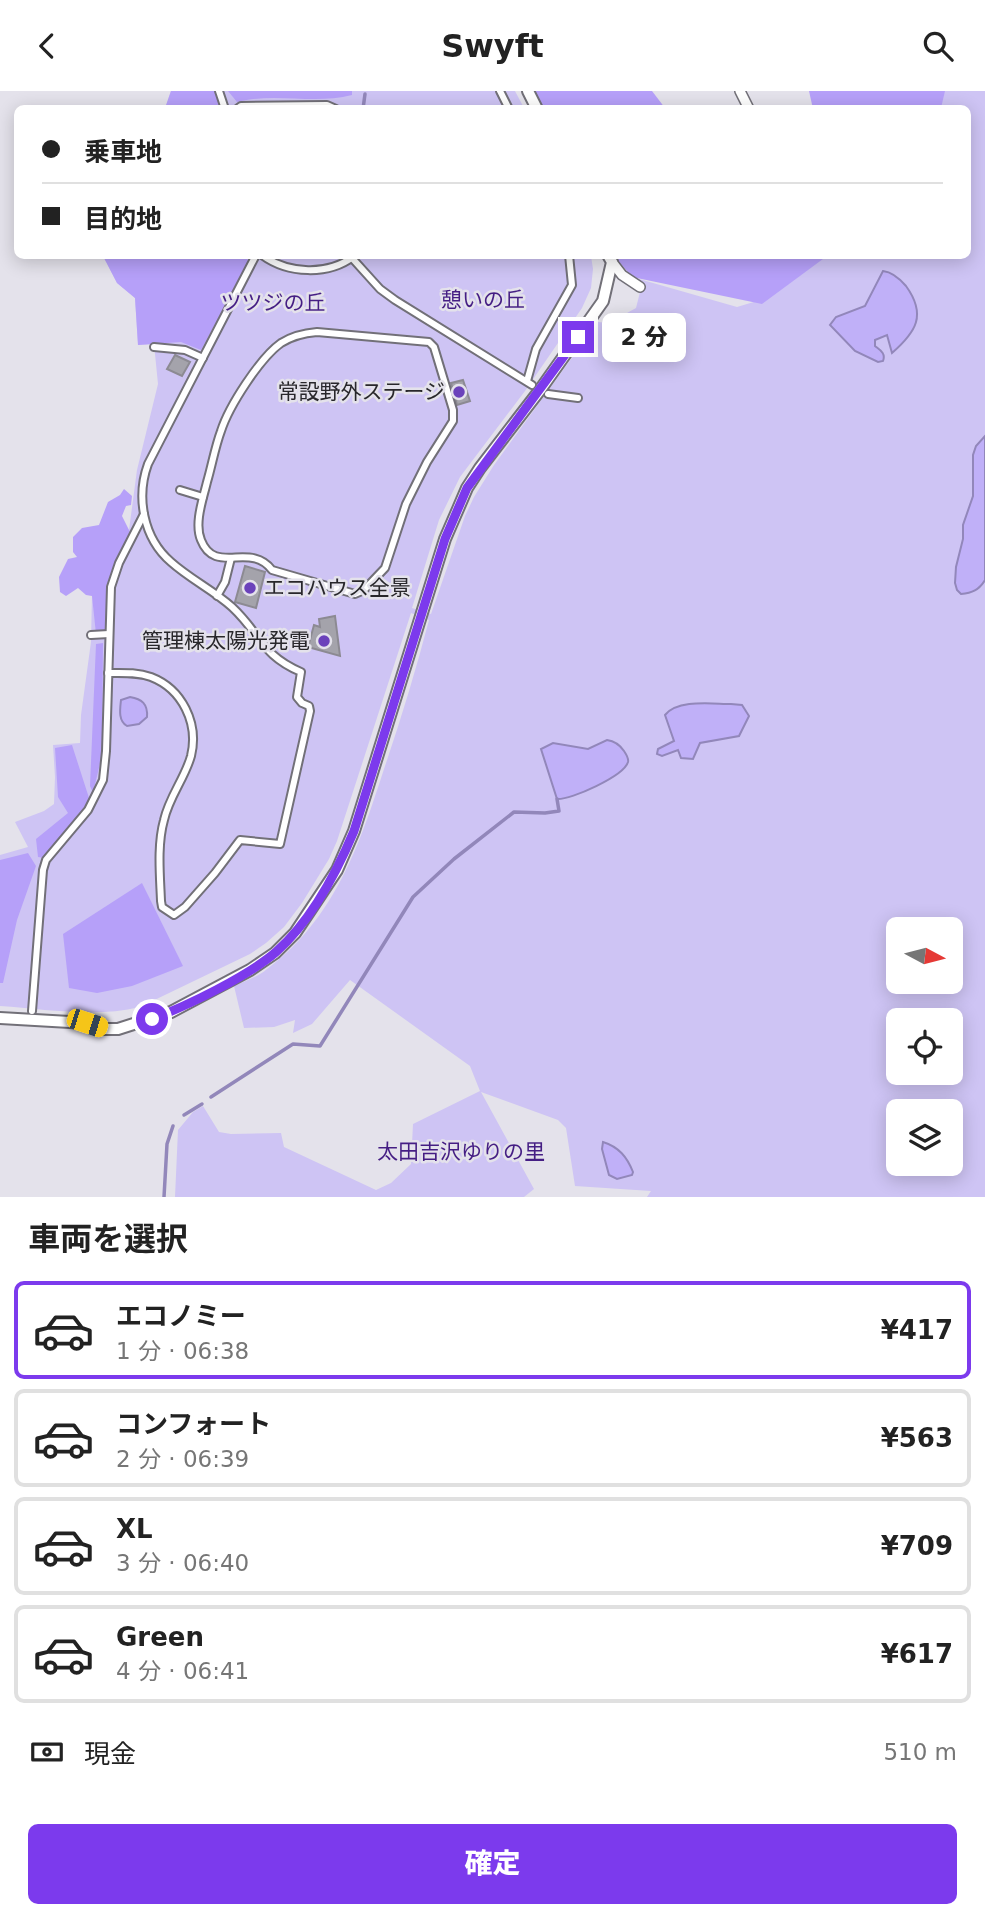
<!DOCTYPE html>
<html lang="ja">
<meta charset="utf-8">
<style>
:root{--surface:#fff;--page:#f2f2f2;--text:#222;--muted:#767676;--line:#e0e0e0;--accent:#7c3aed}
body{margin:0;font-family:"DejaVu Sans","Noto Sans JP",sans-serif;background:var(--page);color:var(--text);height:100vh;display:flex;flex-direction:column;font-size:26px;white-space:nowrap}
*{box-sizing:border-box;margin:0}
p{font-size:23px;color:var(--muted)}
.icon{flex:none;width:38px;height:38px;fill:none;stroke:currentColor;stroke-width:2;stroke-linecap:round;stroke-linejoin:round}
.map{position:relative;height:1106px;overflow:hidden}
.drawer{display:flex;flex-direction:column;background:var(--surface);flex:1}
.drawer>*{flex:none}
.hud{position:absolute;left:14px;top:14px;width:957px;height:154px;border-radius:10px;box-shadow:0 4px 18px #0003;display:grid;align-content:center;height:154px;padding:0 28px;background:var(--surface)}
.needle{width:46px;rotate:97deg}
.buttons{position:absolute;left:886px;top:826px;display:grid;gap:14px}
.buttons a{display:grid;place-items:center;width:77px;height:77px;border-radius:10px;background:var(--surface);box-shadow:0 4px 18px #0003;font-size:35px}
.end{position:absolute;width:32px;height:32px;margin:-16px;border:9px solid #7c3aed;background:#fff;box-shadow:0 0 0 4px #fff}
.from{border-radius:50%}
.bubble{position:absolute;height:49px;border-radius:10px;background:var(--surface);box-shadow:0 4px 18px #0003;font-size:23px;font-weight:800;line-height:49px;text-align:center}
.car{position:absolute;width:21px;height:42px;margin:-21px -10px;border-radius:9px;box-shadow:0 0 5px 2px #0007;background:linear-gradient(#f5c518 24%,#345 0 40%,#f5c518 0 76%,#345 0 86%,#f5c518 0)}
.hud b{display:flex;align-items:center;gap:24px;height:66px;font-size:26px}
.hud b+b{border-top:2px solid var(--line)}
.hud i{width:18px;height:18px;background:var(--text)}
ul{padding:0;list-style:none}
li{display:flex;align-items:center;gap:21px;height:98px;margin:0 14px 10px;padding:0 14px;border:4px solid var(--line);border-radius:10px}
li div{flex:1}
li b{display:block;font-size:26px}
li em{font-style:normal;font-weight:800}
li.on{border-color:var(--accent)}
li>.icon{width:63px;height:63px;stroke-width:1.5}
h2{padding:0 28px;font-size:32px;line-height:84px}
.pay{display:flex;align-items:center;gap:18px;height:77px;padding:0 28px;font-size:26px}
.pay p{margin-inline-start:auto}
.cta{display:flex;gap:14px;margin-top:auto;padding:14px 28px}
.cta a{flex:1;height:80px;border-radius:10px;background:var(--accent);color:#fff;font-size:28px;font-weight:800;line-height:80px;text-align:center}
header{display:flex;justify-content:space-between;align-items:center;height:91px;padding:0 28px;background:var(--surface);font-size:32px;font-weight:800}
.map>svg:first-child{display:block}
.green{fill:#cec4f4;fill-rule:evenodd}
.forest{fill:#b6a0f9}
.water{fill:#c0b0f8;stroke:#9287ba;stroke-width:2}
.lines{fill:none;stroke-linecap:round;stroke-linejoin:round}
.stream{stroke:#9287ba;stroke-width:3.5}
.building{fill:#a4a3ab;stroke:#8c8a92;stroke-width:2}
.pedestrian-casing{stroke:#727078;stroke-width:10}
.minor-casing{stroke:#727078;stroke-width:12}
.tertiary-casing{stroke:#727078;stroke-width:14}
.pedestrian{stroke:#fff;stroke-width:6}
.minor{stroke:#fff;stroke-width:9}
.tertiary{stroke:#fff;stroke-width:10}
.route{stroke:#7c3aed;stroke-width:9}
.poi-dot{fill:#6b42bb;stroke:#e4e2eb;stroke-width:2.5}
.labels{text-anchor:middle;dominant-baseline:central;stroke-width:5;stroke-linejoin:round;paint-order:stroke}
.park-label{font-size:21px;fill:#451e84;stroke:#e4e2eb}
.poi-label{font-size:21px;fill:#28272b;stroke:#e4e2eb;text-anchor:end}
</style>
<header><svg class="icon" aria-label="back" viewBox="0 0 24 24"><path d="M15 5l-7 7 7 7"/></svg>Swyft<svg class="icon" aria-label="search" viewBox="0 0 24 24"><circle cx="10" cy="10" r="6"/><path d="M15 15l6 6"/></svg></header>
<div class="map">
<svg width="985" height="1106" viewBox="0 0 985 1106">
<rect width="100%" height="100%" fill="#e4e2eb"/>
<g class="green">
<path d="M171 0H515L524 17 165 18Z"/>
<path d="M941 0H985V1106H647L651 1100 575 1095 566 1037 558 1029 481 1001 534 1098 524 1106H175L178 1039 193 1021 203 1015 219 1041 231 1043 281 1042 284 1056 376 1099 391 1092 411 1073 413 1033 480 1000 470 975 350 889 312 933 293 942 295 929 274 936 244 937 234 895C245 890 258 886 267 878 335 827 359 755 384 678 401 628 416 579 429 529L411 522 337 750 329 768 302 812 284 836 266 852 250 863 140 916C95 927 45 918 0 915V764L28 756 15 731 44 720 54 713 55 686 53 654 80 652 81 624 91 551 92 503 129 439 137 379 158 293 154 253 138 254 135 207 117 192 103 165H591L593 178 591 197 582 217 525 300 460 386 439 429 412 517 431 523 465 425 474 406 494 374 598 231 609 232 636 217 640 201 632 186 737 216 757 210 826 165 968 164V18L940 17ZM898 838H950V891H898ZM898 929H950V982H898ZM898 1020H950V1073H898Z"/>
</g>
<g class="forest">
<path d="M171 0H215L220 17H165Z"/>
<path d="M228 0H352V4C314 14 275 1 237 11Z"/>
<path d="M531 0H652L665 17H540Z"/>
<path d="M809 0H945L941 17 813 18Z"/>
<path d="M244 164 248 166 247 174 201 259 181 251 138 254 135 207 117 192 103 165Z"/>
<path d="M614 165H827L762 213 632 186Z"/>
<path d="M124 398 132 405 131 414 126 415 122 425 132 445 115 478 108 542 96 543 92 505 86 504 78 497 66 505 60 501 59 486 68 468 77 466 73 461V446L82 437 99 434 108 411 120 404Z"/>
<path d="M103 552 102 664 93 702 90 695 96 553Z"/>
<path d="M72 654 90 710 45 767 38 766 36 748 68 722 58 706 55 657Z"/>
<path d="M28 762 36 775 17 829 3 892H0V769Z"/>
<path d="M142 792 183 875 132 895 97 902 69 897 63 843Z"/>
</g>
<g class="water">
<path d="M883 180C892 181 900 188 906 195 927 224 916 241 892 262L887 244 875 249V255C880 259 886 262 883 270L878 271 855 260 830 234 836 226 865 215Z"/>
<path d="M985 345V489C979 499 972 502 961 503L957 499 955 492 956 476 963 448V434L973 405V364L976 355Z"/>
<path d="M130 606C142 608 148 613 147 626L139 633 127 635C118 630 120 618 121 609Z"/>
<path d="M731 613 742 614 749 625 739 645 700 652 693 668 681 667 678 659 662 665 657 663 658 658 674 650 665 624C678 608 712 613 731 613Z"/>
<path d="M607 649C614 650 620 654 624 660 626 663 629 667 628 671 624 685 571 709 557 708L541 658 553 652 588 658Z"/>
<path d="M603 1051C619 1056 627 1066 633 1081L632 1084 617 1088 609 1084 602 1058Z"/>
</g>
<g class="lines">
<g class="stream">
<path d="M363 18 365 3"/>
<path d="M211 1006 293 953 320 955 413 806 454 768 514 721 545 722 559 720 557 708"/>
<path d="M184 1024 202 1013"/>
<path d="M164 1106 167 1053 173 1035"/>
</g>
</g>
<g class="building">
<path d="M175 264 190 271 182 285 167 278Z"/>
<path d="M463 289 470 310 457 314 451 292Z"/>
<path d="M245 475 265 481 256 517 235 511Z"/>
<path d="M335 525 340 565 308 556 314 534 320 536 319 528Z"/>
</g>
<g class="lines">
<defs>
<g id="pedestrian">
<path d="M219 0 225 18"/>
<path d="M500 0 509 18"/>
<path d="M237 18 241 15 327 14 336 18"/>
<path d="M262 164C288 183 328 185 354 165"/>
<path d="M352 167 380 198 395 209 532 294"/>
<path d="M317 241 429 251 434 256 453 319V330L427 371 406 413 385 477 364 499 355 503 272 479C250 450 215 485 201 449 194 432 203 408 207 391 212 374 215 356 221 340 229 315 260 267 281 252 292 245 305 242 317 241Z"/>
<path d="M154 256 185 259 203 267"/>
<path d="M527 290 536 258 572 194 569 164"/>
<path d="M548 303 578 307"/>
<path d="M180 399 203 406"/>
<path d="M217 505 225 491 231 467"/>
<path d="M91 544 109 543"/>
<path d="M108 582C122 582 137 581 151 586 182 598 199 632 191 665 185 687 169 706 164 729 157 754 160 784 161 810L162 816 174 824 185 816 215 782 240 749 280 753 310 620 309 615 302 612 297 606 301 581C261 564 261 543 232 516 213 499 190 488 171 471 143 447 136 406 148 373L256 164"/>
<path d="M32 920 43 779 46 769 88 719 103 689 106 660 111 496 119 472 144 423"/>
</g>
<g id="minor">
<path d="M740 0 749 18"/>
<path d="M612 171 622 184 640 196"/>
</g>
<g id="tertiary">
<path d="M528 0 537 18"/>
<path d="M0 927 87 932 105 938H118L171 921 250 879 275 862 295 842 337 779 354 740 445 448 458 418 467 397 480 377 540 299 603 210 612 171 608 164"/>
</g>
</defs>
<use href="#pedestrian" class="pedestrian-casing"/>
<use href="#minor" class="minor-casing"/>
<use href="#tertiary" class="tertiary-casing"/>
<use href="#pedestrian" class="pedestrian"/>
<use href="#minor" class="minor"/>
<use href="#tertiary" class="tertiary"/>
</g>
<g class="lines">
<path class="route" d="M152 928C187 915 248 885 276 861 311 830 336 783 354 740L445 448 467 397 578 246"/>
</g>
<g class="poi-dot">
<circle cx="459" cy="301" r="7"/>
<circle cx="250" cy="497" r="7"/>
<circle cx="324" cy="550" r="7"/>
</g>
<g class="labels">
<g class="park-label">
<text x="483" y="209">憩いの丘</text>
<text x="273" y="212">ツツジの丘</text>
<text x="461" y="1061">太田吉沢ゆりの里</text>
</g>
<g class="poi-label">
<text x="445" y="301">常設野外ステージ</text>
<text x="264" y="497" text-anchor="start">エコハウス全景</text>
<text x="310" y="550">管理棟太陽光発電</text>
</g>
</g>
</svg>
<div class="buttons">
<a><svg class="needle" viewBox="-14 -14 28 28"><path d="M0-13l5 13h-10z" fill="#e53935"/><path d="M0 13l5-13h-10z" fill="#767676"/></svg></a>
<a><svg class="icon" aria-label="locate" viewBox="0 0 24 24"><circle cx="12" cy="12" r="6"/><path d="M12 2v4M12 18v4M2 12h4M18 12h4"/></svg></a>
<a><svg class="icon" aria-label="layers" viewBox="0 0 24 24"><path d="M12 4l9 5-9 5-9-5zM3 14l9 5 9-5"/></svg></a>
</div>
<i class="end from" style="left:152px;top:928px"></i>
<i class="end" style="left:578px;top:246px"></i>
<div class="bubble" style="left:602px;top:222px;width:84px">2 分</div>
<i class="car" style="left:87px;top:932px;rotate:108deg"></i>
<div class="hud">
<b><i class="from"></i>乗車地</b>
<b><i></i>目的地</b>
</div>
</div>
<section class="drawer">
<h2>車両を選択</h2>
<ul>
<li class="on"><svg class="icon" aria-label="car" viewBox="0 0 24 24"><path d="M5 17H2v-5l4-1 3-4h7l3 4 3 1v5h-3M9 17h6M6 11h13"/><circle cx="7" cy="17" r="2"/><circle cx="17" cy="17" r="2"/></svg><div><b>エコノミー</b><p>1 分 · 06:38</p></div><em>¥417</em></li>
<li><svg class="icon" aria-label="car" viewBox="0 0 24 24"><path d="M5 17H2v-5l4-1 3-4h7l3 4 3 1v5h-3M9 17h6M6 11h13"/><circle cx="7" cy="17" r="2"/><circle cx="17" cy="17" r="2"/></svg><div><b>コンフォート</b><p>2 分 · 06:39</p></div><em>¥563</em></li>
<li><svg class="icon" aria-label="car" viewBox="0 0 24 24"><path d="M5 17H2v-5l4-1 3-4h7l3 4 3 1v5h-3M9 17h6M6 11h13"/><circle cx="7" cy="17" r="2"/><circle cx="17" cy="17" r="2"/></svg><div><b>XL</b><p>3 分 · 06:40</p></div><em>¥709</em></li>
<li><svg class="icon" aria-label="car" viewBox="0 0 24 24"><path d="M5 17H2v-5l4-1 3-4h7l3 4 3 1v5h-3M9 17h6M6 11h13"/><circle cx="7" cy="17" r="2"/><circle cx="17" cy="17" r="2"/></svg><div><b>Green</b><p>4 分 · 06:41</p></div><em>¥617</em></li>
</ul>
<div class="pay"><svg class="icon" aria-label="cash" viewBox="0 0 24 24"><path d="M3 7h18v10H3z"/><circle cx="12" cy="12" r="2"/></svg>現金<p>510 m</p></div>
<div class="cta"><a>確定</a></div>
</section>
